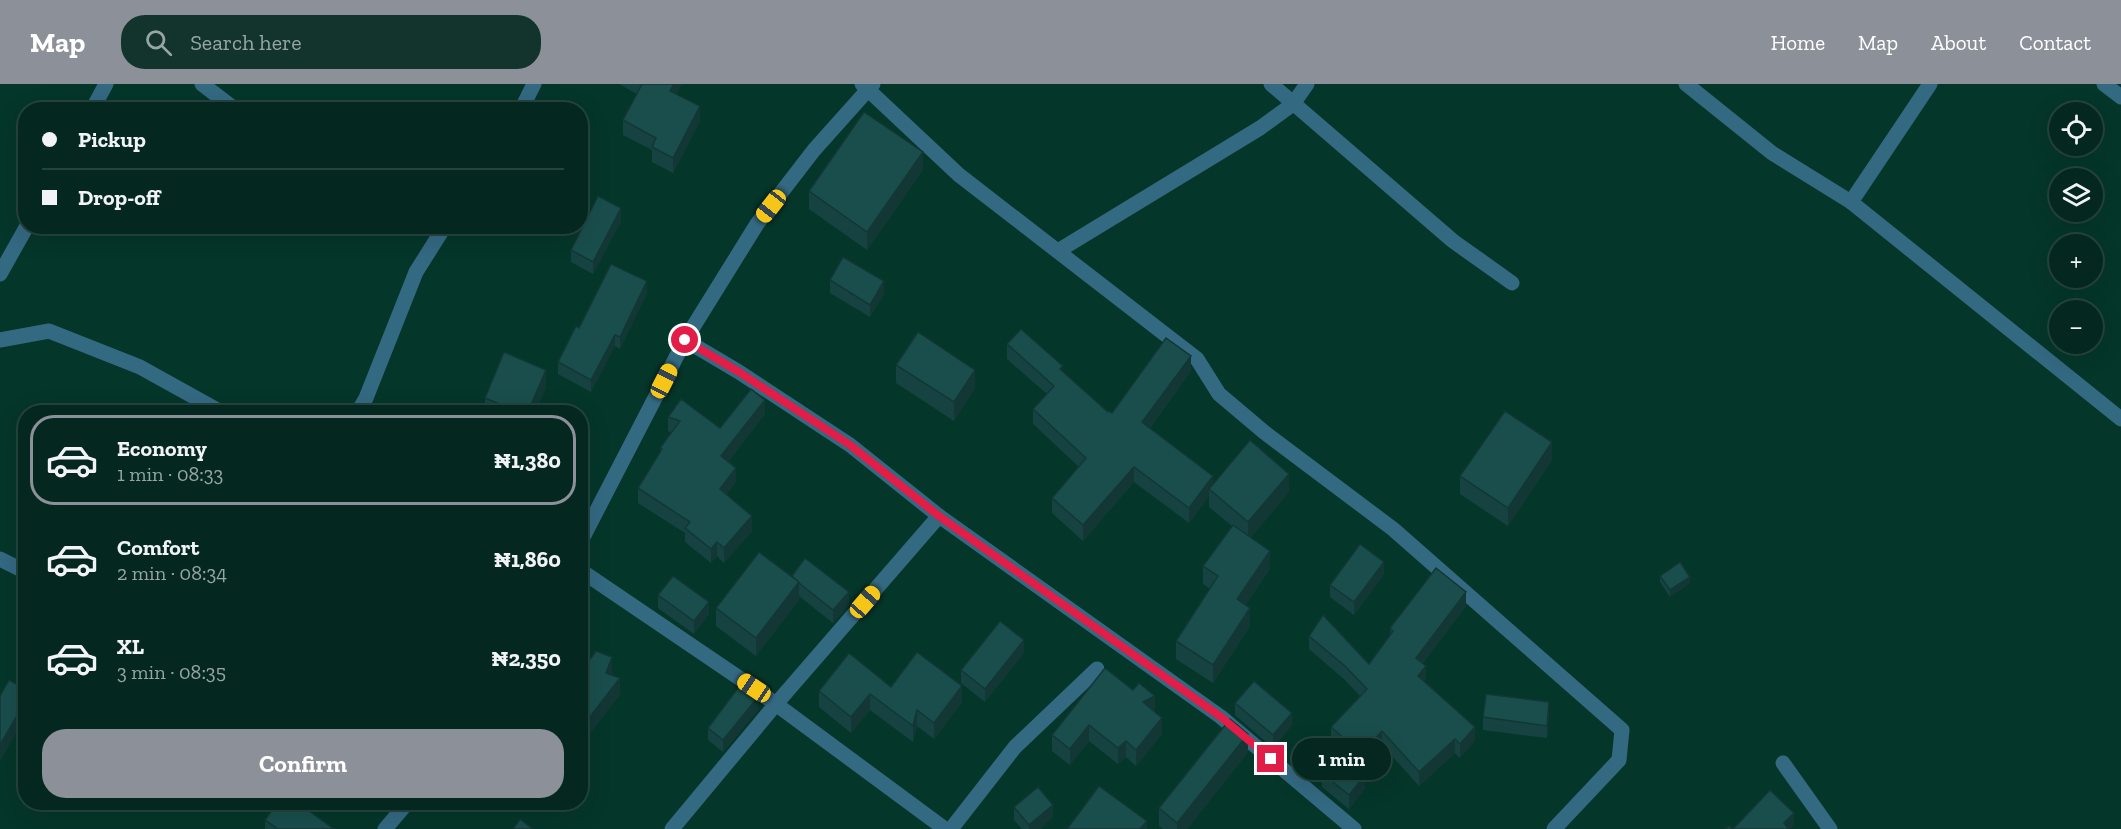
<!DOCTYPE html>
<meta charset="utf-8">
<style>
:root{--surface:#042820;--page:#12342d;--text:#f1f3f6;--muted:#97a6a5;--line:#25443e;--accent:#8c9099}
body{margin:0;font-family:"Zilla Slab",serif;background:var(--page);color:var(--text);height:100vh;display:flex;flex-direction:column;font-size:22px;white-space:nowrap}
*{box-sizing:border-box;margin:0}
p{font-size:20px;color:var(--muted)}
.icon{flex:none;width:33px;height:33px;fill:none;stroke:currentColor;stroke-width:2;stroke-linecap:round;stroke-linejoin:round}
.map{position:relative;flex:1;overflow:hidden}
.side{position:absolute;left:18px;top:321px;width:570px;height:405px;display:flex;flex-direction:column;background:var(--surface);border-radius:24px;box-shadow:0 6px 24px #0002,0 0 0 2px var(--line)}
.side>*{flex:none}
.banner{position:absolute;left:18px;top:18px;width:570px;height:132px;border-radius:24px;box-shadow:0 6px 24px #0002,0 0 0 2px var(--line);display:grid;align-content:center;height:132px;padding:0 24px;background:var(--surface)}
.controls{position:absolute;left:2049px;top:18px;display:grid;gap:12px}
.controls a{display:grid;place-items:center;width:54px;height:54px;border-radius:50%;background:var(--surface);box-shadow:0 6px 24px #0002,0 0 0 2px var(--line);font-size:30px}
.end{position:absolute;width:27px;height:27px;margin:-14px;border:8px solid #e11d48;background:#fff;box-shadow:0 0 0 3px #fff}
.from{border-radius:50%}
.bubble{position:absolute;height:42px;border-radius:21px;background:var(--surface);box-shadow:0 6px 24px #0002,0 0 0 2px var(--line);font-size:20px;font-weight:700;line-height:42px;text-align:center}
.car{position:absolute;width:18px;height:36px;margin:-18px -9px;border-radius:8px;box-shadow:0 0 4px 2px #0007;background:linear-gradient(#f5c518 24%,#345 0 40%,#f5c518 0 76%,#345 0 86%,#f5c518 0)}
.banner b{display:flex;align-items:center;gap:21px;height:57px;font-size:22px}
.banner b+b{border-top:2px solid var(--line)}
.banner i{width:15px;height:15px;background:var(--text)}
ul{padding:10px 0 0;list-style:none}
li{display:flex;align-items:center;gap:18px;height:90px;margin:0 12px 9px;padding:0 12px;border:3px solid transparent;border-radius:24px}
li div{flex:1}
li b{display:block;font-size:22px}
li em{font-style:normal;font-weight:700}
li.selected{border-color:var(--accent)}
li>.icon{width:54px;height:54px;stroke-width:1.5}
.cta{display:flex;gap:12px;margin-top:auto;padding:12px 24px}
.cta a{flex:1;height:69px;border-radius:24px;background:var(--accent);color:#fff;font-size:24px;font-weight:700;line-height:69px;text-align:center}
header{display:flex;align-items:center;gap:36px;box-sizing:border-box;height:84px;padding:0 30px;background:var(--accent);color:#fff}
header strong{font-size:28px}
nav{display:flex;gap:33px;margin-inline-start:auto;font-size:21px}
.search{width:420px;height:54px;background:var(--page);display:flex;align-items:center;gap:15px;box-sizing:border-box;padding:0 21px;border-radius:24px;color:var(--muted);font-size:22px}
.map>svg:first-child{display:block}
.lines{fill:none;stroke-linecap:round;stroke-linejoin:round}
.minor{stroke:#346982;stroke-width:15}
.wall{fill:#164341}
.shaded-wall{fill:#123735}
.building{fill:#194e4c;stroke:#123735;stroke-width:1.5}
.route{stroke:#e11d48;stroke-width:8}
</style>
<header>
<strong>Map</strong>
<div class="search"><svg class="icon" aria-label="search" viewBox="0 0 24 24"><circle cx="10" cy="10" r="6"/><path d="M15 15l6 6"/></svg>Search here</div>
<nav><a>Home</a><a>Map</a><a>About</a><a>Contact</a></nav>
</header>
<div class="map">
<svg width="2121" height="745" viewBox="0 0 2121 745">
<rect width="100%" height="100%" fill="#05362a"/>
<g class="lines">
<g class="minor">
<path d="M202 0 236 26"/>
<path d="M862 0 959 91 1197 275 1219 310 1264 348 1393 445 1622 646 1619 676 1554 745"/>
<path d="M1271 0 1453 157 1512 199"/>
<path d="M1686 0 1772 69 1851 118 2121 335"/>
<path d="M2104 0 2121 13"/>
<path d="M92 26 106 0"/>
<path d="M521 26 534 0"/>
<path d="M1851 118 1930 0"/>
<path d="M1058 167 1260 44 1293 20 1307 0"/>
<path d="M0 190 27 142"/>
<path d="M0 256 49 247 140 283 221 328"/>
<path d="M685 256 739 288 850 361 939 432 1221 633 1354 745"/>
<path d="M358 328 366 314 416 188 445 142"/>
<path d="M580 459 685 256 757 140 814 66 873 0"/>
<path d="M0 475 26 488"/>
<path d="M580 486 754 604 945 745"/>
<path d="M1783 679 1830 745"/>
<path d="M385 745 408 718"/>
<path d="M672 745 776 620 939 432"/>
<path d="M951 745 1015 663 1097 585"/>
</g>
</g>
<g class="wall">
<path d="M619 0H682L676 10 700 37 673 89 652 78V66L623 51V36L637 10Z"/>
<path d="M923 86 867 166 809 125V107Z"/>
<path d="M621 137 593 190 571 178V166Z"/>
<path d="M830 196 884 210 870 233 830 209Z"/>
<path d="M647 209 620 265 615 262 591 308 558 290V278L579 244Z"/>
<path d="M1007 260 1063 287 1108 328 1112 329 1191 287 1150 344 1213 400 1289 408 1251 453 1270 485 1246 520 1250 542 1213 599 1176 575V557L1210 505 1203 500V482L1232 442 1209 423V412L1189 439 1134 398 1083 457 1052 429V414L1079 383 1033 340V325L1047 310 1007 275Z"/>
<path d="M896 281 975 304 954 337 896 299Z"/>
<path d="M546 304 535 328H485V314Z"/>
<path d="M765 330 728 378 736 398 726 411 752 447 724 479 717 472 711 479 685 458V449L638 419V404L660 369V364L671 349 668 347V333L720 344Z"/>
<path d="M1552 376 1508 442 1460 410V392Z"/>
<path d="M1384 490 1354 531 1330 513V501Z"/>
<path d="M792 492 849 521 833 539 799 512V516L756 572 716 542V524Z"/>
<path d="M1660 492 1690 499 1670 513 1660 498Z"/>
<path d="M658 511 709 530 694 550 658 524Z"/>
<path d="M1466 522 1423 579 1426 595 1424 598 1475 657 1460 674 1455 669 1419 702 1382 661 1359 686 1365 705 1349 725 1322 703V689L1341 665 1331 657V643L1360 612 1345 596 1309 565V552L1369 580 1390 551V544Z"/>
<path d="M1024 569 985 618 961 599V586Z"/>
<path d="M1105 584 1155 628 1162 650 1136 682 1126 673 1118 680 1089 657 1070 681 1052 667V651Z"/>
<path d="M891 603 962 618 934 655 917 642 913 658 870 626 851 649 819 623V607Z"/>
<path d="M26 605V650L18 646 0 677V612Z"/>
<path d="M1235 619 1292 641 1273 664 1235 631Z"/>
<path d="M758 626 723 668 708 656V644Z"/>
<path d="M1549 630 1547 654 1483 646V633Z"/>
<path d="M1248 668 1187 745H1163L1159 742V724Z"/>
<path d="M1014 723 1053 733 1040 745H1022L1014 736Z"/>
<path d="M265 736 334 745H265Z"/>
</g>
<g class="shaded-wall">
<path d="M674 0H682L670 21V7Z"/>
<path d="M700 22V37L673 89V74Z"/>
<path d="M923 68V86L867 166V148Z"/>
<path d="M621 124V137L593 190V178Z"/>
<path d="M647 197V209L620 265V253Z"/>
<path d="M884 197V210L870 233V221Z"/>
<path d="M615 251V262L591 308V296Z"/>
<path d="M1191 272V287L1142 354V338Z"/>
<path d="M546 286V304L535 328H528Z"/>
<path d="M975 286V304L954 337V318Z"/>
<path d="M765 316V330L721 387V372Z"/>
<path d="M1552 358V376L1508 442V424Z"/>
<path d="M1134 383V398L1083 457V441Z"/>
<path d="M736 384V398L720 419V405Z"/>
<path d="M1289 390V408L1248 456V438Z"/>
<path d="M1213 392V407L1209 405V412L1189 439V424Z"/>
<path d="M752 432V447L724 479V464Z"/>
<path d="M717 458V472L711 479V465Z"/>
<path d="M1270 467V485L1237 533V515Z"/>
<path d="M1384 478V490L1354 531V518Z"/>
<path d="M1690 493V499L1670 513V506Z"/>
<path d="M799 498V516L756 572V554Z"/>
<path d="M849 508V521L833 539V526Z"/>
<path d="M1466 508V522L1416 588V574Z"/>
<path d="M709 518V530L694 550V537Z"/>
<path d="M1250 524V542L1213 599V581Z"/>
<path d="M1024 556V569L985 618V605Z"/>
<path d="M612 573V590L606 606V589Z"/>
<path d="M1426 582V595L1418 606V592Z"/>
<path d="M620 594V611L589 651V659L580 669V652L586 638Z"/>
<path d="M962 602V618L934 655V639Z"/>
<path d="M870 610V626L851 649V633Z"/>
<path d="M1155 612V628L1143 634V618Z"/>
<path d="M758 613V626L723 668V656Z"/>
<path d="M1549 618V630L1547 654V642Z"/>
<path d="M917 626V642L913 658V642Z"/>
<path d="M1292 629V641L1273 664V651Z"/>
<path d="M18 630V646L0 677V661Z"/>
<path d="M1162 634V650L1136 682V666Z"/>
<path d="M1089 641V657L1070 681V665Z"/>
<path d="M1475 643V657L1460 674V660Z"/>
<path d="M1382 647V661L1351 694V680Z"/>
<path d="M1248 650V668L1187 745H1177V739Z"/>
<path d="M1455 655V669L1419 702V688Z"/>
<path d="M1126 657V673L1118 680V664Z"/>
<path d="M1365 691V705L1349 725V711Z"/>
<path d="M1053 721V733L1040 745H1029V741Z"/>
<path d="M1794 729V741L1790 745H1784V739Z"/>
<path d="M1147 737V745H1140Z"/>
</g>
<g class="building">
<path d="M642 0H674L670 7 700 22 673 74 652 63 656 54 623 36Z"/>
<path d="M864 28 923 68 867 148 809 107Z"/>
<path d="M598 112 621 124 593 178 571 166Z"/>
<path d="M843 173 884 197 870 221 830 196Z"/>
<path d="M611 180 647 197 620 253 615 251 591 296 558 278 576 242 579 244Z"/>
<path d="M1021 245 1063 282 1060 285 1108 328 1109 327 1112 329 1166 254 1191 272 1142 338 1213 392 1189 424 1134 383 1083 441 1052 414 1086 374 1033 325 1054 302 1007 260Z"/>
<path d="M918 248 975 286 954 318 896 281Z"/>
<path d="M504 268 546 286 528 328H519L485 314Z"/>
<path d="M751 305 765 316 721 372 736 384 720 405 752 432 724 464 717 458 711 465 685 444 690 438 638 404 662 365 660 364 680 337 668 333 681 315 720 344Z"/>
<path d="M1505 327 1552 358 1508 424 1460 392Z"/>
<path d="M1250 356 1289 390 1248 438 1209 405Z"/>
<path d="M1233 441 1270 467 1237 515 1250 524 1213 581 1176 557 1218 492 1203 482Z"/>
<path d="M1360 460 1384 478 1354 518 1330 501Z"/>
<path d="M759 468 799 498 756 554 716 524Z"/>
<path d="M805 474 849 508 833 526 799 499V498L792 492Z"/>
<path d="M1680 478 1690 493 1670 506 1660 492Z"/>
<path d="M1436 484 1466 508 1416 574 1426 582 1418 592 1475 643 1460 660 1455 655 1419 688 1382 647 1351 680 1365 691 1349 711 1322 689 1347 657 1331 643 1367 605 1345 582 1309 552 1323 531 1369 580 1393 547 1390 544Z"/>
<path d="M673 492 709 518 694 537 658 511Z"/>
<path d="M1000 537 1024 556 985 605 961 586Z"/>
<path d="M596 567 612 573 606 589 620 594 586 638 589 641 580 652V572L588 578Z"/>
<path d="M917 568 962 602 934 639 917 626 913 642 870 610 851 633 819 607 849 569 891 603Z"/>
<path d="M1105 584 1133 606 1139 599 1155 612 1143 618 1162 634 1136 666 1126 657 1118 664 1089 641 1070 665 1052 651Z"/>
<path d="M9 596 26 605V634L18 630 0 661V612Z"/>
<path d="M1254 597 1292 629 1273 651 1235 619Z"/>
<path d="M741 600 758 613 723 656 708 644Z"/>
<path d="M1486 610 1549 618 1547 642 1483 633Z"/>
<path d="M1230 635 1248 650 1177 739 1159 724Z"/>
<path d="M1099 702 1147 737 1140 745H1067Z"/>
<path d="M1038 703 1053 721 1029 741 1014 723Z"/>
<path d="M1770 706 1794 729 1784 739 1788 744 1787 745H1733Z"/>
<path d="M278 718H297L334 745H278L265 736Z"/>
<path d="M520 735 533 745H513Z"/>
<path d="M1729 742 1733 745H1725Z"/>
</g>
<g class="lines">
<path class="route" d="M685 256 739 288 850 361 939 432 1221 633 1271 675"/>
</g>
</svg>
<div class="controls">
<a><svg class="icon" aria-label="locate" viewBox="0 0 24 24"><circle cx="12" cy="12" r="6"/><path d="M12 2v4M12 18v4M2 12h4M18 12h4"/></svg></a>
<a><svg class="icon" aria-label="layers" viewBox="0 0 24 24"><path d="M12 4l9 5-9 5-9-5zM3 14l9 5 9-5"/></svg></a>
<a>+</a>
<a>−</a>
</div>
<i class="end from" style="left:685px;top:256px"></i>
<i class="end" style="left:1271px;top:675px"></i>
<div class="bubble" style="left:1292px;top:654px;width:99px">1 min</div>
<i class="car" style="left:771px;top:122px;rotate:218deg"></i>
<i class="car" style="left:664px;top:297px;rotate:27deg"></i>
<i class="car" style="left:865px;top:518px;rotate:41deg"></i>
<i class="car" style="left:754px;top:604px;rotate:304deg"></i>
<div class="banner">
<b><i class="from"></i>Pickup</b>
<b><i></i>Drop-off</b>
</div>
<section class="side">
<ul>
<li class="selected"><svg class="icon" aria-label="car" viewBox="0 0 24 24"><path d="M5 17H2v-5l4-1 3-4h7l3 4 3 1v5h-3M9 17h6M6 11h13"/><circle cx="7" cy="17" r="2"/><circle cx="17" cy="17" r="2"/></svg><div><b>Economy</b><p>1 min · 08:33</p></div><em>₦1,380</em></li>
<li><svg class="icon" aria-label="car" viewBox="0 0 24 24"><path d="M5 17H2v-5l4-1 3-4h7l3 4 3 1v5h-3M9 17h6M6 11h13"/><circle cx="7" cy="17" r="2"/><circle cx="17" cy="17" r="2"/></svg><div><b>Comfort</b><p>2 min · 08:34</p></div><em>₦1,860</em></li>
<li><svg class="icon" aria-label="car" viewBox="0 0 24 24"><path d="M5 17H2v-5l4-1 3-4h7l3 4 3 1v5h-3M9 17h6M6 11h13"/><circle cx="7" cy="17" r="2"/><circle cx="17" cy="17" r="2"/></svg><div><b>XL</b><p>3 min · 08:35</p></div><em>₦2,350</em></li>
</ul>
<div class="cta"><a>Confirm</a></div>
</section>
</div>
